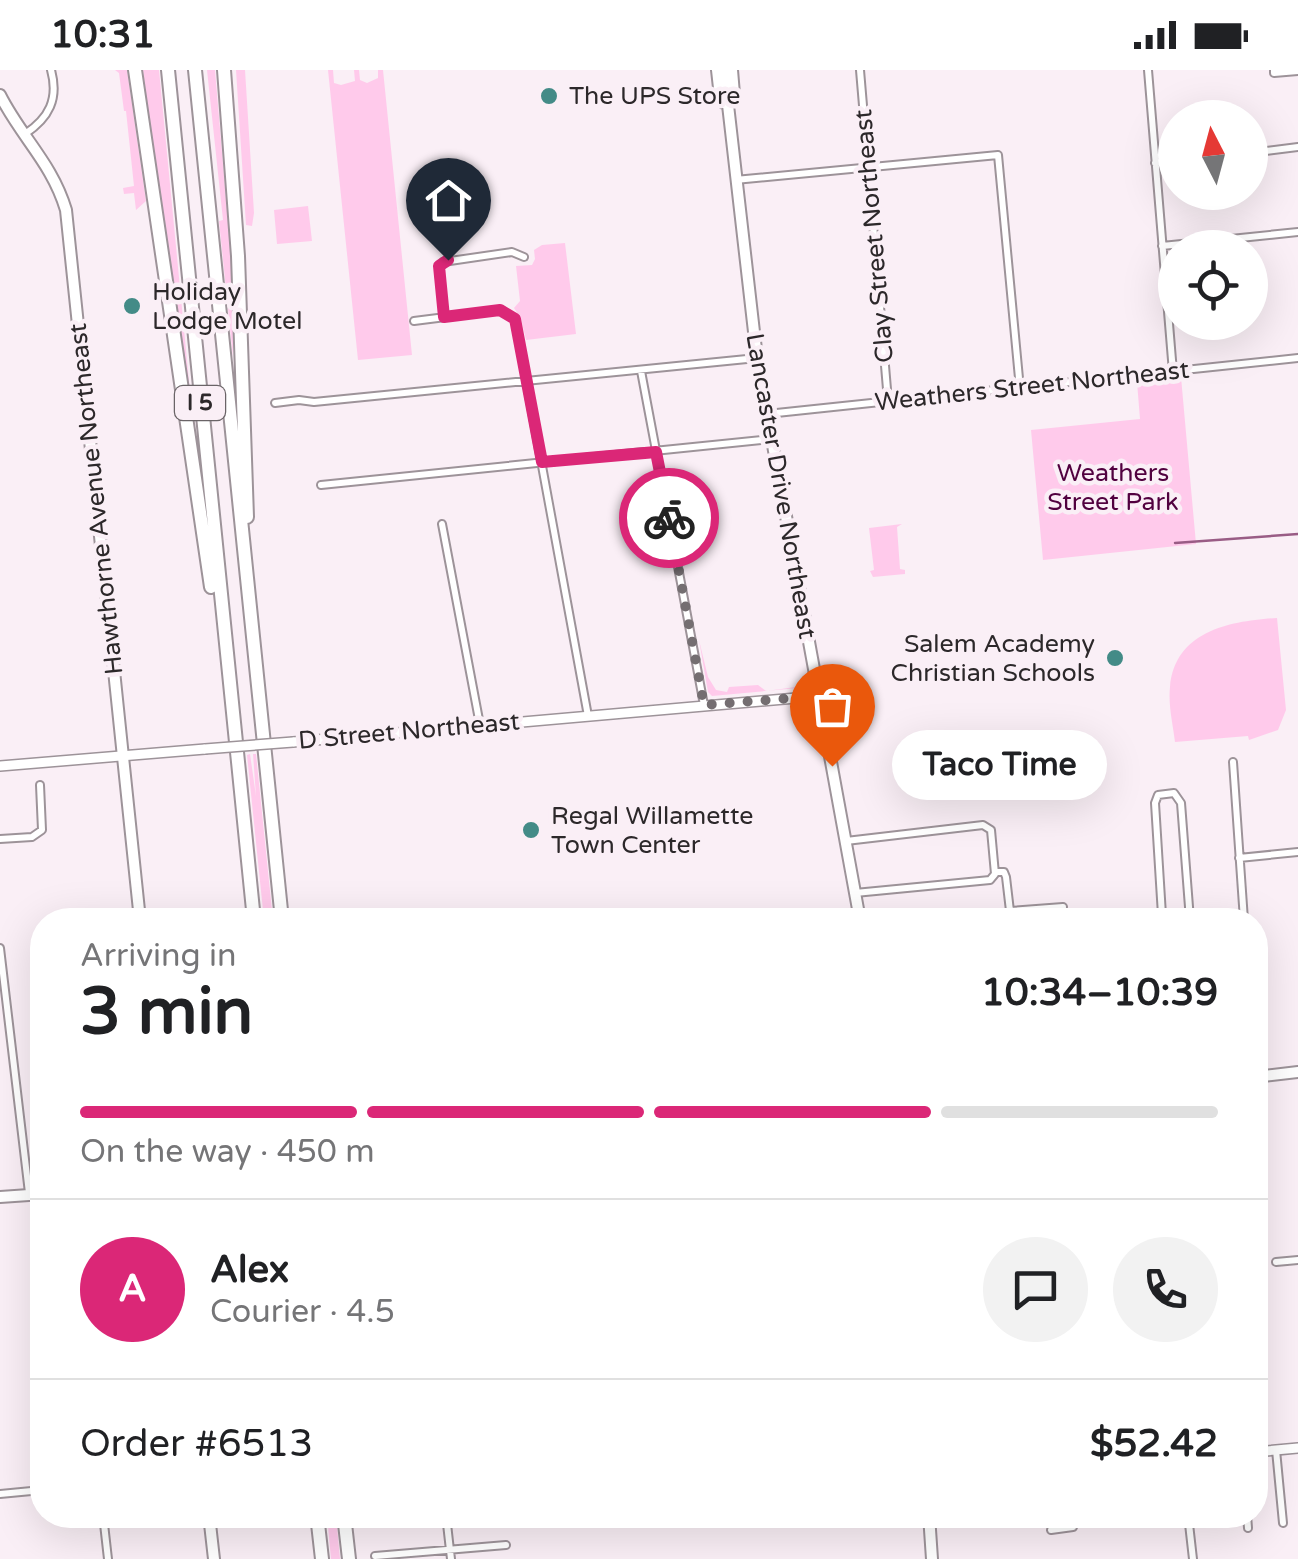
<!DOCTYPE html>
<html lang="en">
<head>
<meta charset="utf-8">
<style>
	body { margin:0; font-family:"Varela Round",sans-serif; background:#f2f2f2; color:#202124; height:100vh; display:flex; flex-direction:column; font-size:38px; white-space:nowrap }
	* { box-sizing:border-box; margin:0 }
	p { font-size:32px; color:#757577 }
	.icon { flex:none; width:55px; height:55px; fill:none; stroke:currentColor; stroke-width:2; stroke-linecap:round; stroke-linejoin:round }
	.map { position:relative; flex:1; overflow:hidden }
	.side { position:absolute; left:30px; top:838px; width:1238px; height:620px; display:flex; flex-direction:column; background:#fff; border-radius:40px; box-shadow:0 10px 40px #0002 }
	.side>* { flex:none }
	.needle { width:65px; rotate:354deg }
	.controls { position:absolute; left:1158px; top:30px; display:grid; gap:20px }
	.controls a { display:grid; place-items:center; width:110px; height:110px; border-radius:50%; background:#fff; box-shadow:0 10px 40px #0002; font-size:50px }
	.pin { position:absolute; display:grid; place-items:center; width:85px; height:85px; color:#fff; margin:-102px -42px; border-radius:50% 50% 50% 0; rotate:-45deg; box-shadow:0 0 10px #0007 }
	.pin .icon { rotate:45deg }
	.courier { position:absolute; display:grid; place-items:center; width:100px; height:100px; margin:-50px; border:8px solid #db2777; border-radius:50%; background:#fff; color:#222; box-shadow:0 2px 12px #0007 }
	.bubble { position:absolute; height:70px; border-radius:35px; background:#fff; box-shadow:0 10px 40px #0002; font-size:32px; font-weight:700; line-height:70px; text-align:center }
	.head em { font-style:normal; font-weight:700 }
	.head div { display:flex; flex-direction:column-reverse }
	.head { display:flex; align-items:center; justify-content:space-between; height:170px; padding:0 50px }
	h1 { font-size:65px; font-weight:700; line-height:75px }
	.bar { display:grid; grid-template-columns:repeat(4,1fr); gap:15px 10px; align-content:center; height:120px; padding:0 50px }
	.bar i { height:12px; border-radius:8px; background:#e0e0e0 }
	.bar .current { background:#db2777 }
	.bar p { grid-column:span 4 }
	.line { display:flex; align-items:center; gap:25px; padding:0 50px; border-top:2px solid #e0e0e0 }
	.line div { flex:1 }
	.round { display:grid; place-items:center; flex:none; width:105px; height:105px; border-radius:52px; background:#f2f2f2 }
	.status { display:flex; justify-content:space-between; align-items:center; height:70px; padding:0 50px; background:#fff; direction:ltr }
	.status svg { height:28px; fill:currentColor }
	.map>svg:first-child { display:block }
	.green { fill:#ffcaeb }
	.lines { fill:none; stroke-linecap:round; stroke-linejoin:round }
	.stream { stroke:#995c85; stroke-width:2.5 }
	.minor-casing { stroke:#9d9399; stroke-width:10 }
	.tertiary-casing { stroke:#9d9399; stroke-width:12 }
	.secondary-casing { stroke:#9d9399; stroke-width:14 }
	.primary-casing { stroke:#9d9399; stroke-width:14 }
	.motorway-casing { stroke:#9d9399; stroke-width:16 }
	.minor { stroke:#fff; stroke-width:6 }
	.tertiary { stroke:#fff; stroke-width:9 }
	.secondary { stroke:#fff; stroke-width:10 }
	.primary { stroke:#fff; stroke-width:10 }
	.motorway { stroke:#fff; stroke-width:12 }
	.tertiary-bridge-casing { stroke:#9d9399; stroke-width:12; stroke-linecap:butt }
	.tertiary-bridge { stroke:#fff; stroke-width:9 }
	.done { stroke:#746e71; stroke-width:10; stroke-dasharray:0 18 }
	.route { stroke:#db2777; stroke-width:12 }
	.poi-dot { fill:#438b87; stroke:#faeff6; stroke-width:4 }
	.labels { text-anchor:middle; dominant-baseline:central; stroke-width:9; stroke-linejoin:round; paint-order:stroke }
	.shield { fill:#faeff6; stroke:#6a6467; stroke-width:2.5 }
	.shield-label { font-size:22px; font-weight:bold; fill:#2c282a }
	.poi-label { font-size:25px; fill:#2c282a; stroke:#faeff6; text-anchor:start }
	.street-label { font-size:25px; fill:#2c282a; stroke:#faeff6 }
	.park-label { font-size:25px; fill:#51013f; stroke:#faeff6 }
</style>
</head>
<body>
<div class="status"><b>10:31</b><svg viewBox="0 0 49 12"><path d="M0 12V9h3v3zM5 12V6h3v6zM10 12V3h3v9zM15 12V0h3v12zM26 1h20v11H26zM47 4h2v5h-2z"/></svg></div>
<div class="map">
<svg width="1298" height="1489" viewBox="0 0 1298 1489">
	<rect width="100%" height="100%" fill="#faeff6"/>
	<path class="green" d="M 115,0 L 127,0 L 146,131 L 136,140 L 134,123 L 124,124 L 123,118 L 134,116 L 126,41 L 124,41 L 119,3 Z
		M 143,0 L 159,0 L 191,332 L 149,54 Z
		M 207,0 L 215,0 L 233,212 L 233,287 L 219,151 L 223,150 Z
		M 236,0 L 245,0 L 254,143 L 252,156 L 246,155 Z
		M 328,0 L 333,0 L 334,13 L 341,15 L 355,11 L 354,0 L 359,0 L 360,10 L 367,13 L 378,8 L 378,0 L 383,0 L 412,285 L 358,290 Z
		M 308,136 L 312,171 L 277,174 L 274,140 Z
		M 565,173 L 576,264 L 526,270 L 521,249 L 514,238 L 520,231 L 516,196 L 532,195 L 535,189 L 534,180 L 542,175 Z
		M 1181,307 L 1196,474 L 1043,490 L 1031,360 L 1140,349 L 1137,312 Z
		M 902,454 L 897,457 L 900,499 L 905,500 L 905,504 L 873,507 L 870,501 L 874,500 L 869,458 Z
		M 1277,548 L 1286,640 L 1278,660 L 1249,670 L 1248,666 L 1175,672 C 1173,655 1168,635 1170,617 C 1175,560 1232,551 1277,548 Z
		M 699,570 L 708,607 L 716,620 L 727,622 L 729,617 L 758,615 L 766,621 L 796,617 L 801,608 L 803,610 L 798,618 L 712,626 L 708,622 Z
		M 250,684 L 256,726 L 253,684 L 256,684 L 273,850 L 264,850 L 247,685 Z
		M 327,1445 L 336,1445 L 340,1489 L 331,1489 Z"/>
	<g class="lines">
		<path class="stream" d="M 1175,473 L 1298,464"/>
		<defs>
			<path id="minor" d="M 860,0 L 888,331
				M 1148,0 L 1173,302
				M 1274,0 L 1274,3 L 1298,1
				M 25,64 C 49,48 59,29 51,0
				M 1250,83 L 1298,77
				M 1155,93 L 1175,91
				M 735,110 L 998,85 L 1020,319
				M 1162,176 L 1298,162
				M 444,247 L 439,200 L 443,192 L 512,182 L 524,187
				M 414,251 L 501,240 L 515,249 L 588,646
				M 641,301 L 704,635
				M 275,333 L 299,330 L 314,332 L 757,288
				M 767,344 L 1298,288
				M 321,415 L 771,369
				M 442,454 L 480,655
				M 1233,692 L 1244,850
				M 0,769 L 32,767 L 42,760 L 40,715
				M 846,771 L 983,755 L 991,760 L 995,804 L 990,810 L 855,823
				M 1239,788 L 1298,782
				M 995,802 L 1004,802 L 1006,807 L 1010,841 L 1063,837
				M 1162,845 L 1189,844
				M 1157,850 L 1162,845 L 1155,733 L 1158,725 L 1174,723 L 1181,733 L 1190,850
				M 0,878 L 29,1123
				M 1255,982 L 1257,1006
				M 1276,1192 L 1298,1190
				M 1276,1380 L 1283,1453
				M 0,1424 L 42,1420
				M 103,1445 L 108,1489
				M 446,1445 L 451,1489
				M 1188,1445 L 1193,1489
				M 1247,1445 L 1248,1458
				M 1051,1460 L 1073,1457 L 1072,1445
				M 375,1486 L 506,1475"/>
			<path id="tertiary" d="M 293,672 L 819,626
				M 0,696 L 205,679
				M 1255,1382 L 1298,1378"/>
			<path id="secondary" d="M 0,25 C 21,67 52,93 66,140 L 140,850
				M 1255,1007 L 1298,1002
				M 0,1127 L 29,1125 L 42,1118
				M 209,1445 L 214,1489"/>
			<path id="primary" d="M 717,0 L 720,27 L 724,33
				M 724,0 L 757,288 L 860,850
				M 732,0 L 734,24
				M 929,1445 L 932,1489"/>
			<path id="motorway" d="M 135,0 L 211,517
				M 168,0 L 254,850
				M 195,0 L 282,850
				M 224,0 L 238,186 L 247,447
				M 317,1445 L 322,1489
				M 344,1445 L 349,1489"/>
		</defs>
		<use href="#minor" class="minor-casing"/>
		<use href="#tertiary" class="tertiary-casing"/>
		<use href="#secondary" class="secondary-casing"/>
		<use href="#primary" class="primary-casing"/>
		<use href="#motorway" class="motorway-casing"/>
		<use href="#minor" class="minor"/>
		<use href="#tertiary" class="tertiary"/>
		<use href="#secondary" class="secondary"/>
		<use href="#primary" class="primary"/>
		<use href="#motorway" class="motorway"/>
		<defs>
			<path id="tertiary-bridge" d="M 205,679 L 293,672"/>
		</defs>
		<use href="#tertiary-bridge" class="tertiary-bridge-casing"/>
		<use href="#tertiary-bridge" class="tertiary-bridge"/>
	</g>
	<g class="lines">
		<path class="done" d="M 669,448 L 704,635 L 819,626 L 832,696"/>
		<path class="route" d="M 448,190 L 439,196 L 444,247 L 500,240 L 515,249 L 542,392 L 656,382 L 669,448"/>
	</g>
	<g class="poi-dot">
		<circle cx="549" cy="26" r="10"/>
		<circle cx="132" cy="236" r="10"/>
		<circle cx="1115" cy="588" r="10"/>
		<circle cx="531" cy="760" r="10"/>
	</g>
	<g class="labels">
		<rect class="shield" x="175" y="316" width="50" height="34" rx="8"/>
		<g class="shield-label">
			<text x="200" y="333">I 5</text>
		</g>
		<g class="poi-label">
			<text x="569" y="26">The UPS Store</text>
			<text x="152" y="222">Holiday<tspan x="152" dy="29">Lodge Motel</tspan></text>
			<text x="1095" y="574" text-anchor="end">Salem Academy<tspan x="1095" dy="29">Christian Schools</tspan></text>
			<text x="551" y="746">Regal Willamette<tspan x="551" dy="29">Town Center</tspan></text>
		</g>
		<g class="street-label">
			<text transform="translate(874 166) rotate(-95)">Clay Street Northeast</text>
			<text transform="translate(1032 316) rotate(-6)">Weathers Street Northeast</text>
			<text transform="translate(781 416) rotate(80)">Lancaster Drive Northeast</text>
			<text transform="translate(96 429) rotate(-96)">Hawthorne Avenue Northeast</text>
			<text transform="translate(409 661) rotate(-5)">D Street Northeast</text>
		</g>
		<g class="park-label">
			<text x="1113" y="403">Weathers<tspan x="1113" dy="29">Street Park</tspan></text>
		</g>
	</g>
</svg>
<div class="controls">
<a><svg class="needle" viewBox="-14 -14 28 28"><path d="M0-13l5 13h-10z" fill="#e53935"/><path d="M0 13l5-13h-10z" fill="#757577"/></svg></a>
<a><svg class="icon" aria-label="locate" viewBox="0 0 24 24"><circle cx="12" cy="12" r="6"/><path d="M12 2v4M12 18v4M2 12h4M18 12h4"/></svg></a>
</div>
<div class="pin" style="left:832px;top:696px;background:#ea580c"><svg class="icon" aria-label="bag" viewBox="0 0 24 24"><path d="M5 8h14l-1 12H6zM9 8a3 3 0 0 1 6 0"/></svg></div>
<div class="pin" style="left:448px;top:190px;background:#1f2937"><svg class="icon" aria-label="home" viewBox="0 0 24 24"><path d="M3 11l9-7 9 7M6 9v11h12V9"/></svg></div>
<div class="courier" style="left:669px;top:448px"><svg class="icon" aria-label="bike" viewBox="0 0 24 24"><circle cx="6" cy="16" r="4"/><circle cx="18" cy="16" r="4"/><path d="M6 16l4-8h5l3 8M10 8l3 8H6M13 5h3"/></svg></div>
<div class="bubble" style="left:892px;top:660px;width:215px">Taco Time</div>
<section class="side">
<div class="head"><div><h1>3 min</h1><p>Arriving in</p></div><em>10:34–10:39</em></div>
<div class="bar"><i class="current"></i><i class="current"></i><i class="current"></i><i></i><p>On the way · 450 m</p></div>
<div class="line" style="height:180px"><b class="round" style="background:#db2777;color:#fff">A</b><div><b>Alex</b><p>Courier · 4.5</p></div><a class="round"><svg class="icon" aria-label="chat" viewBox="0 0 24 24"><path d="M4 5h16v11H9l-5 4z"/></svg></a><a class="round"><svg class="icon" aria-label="phone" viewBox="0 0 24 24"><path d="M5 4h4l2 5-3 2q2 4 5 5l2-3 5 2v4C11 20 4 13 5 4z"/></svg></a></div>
<div class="line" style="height:130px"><div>Order #6513</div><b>$52.42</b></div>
</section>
</div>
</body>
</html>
